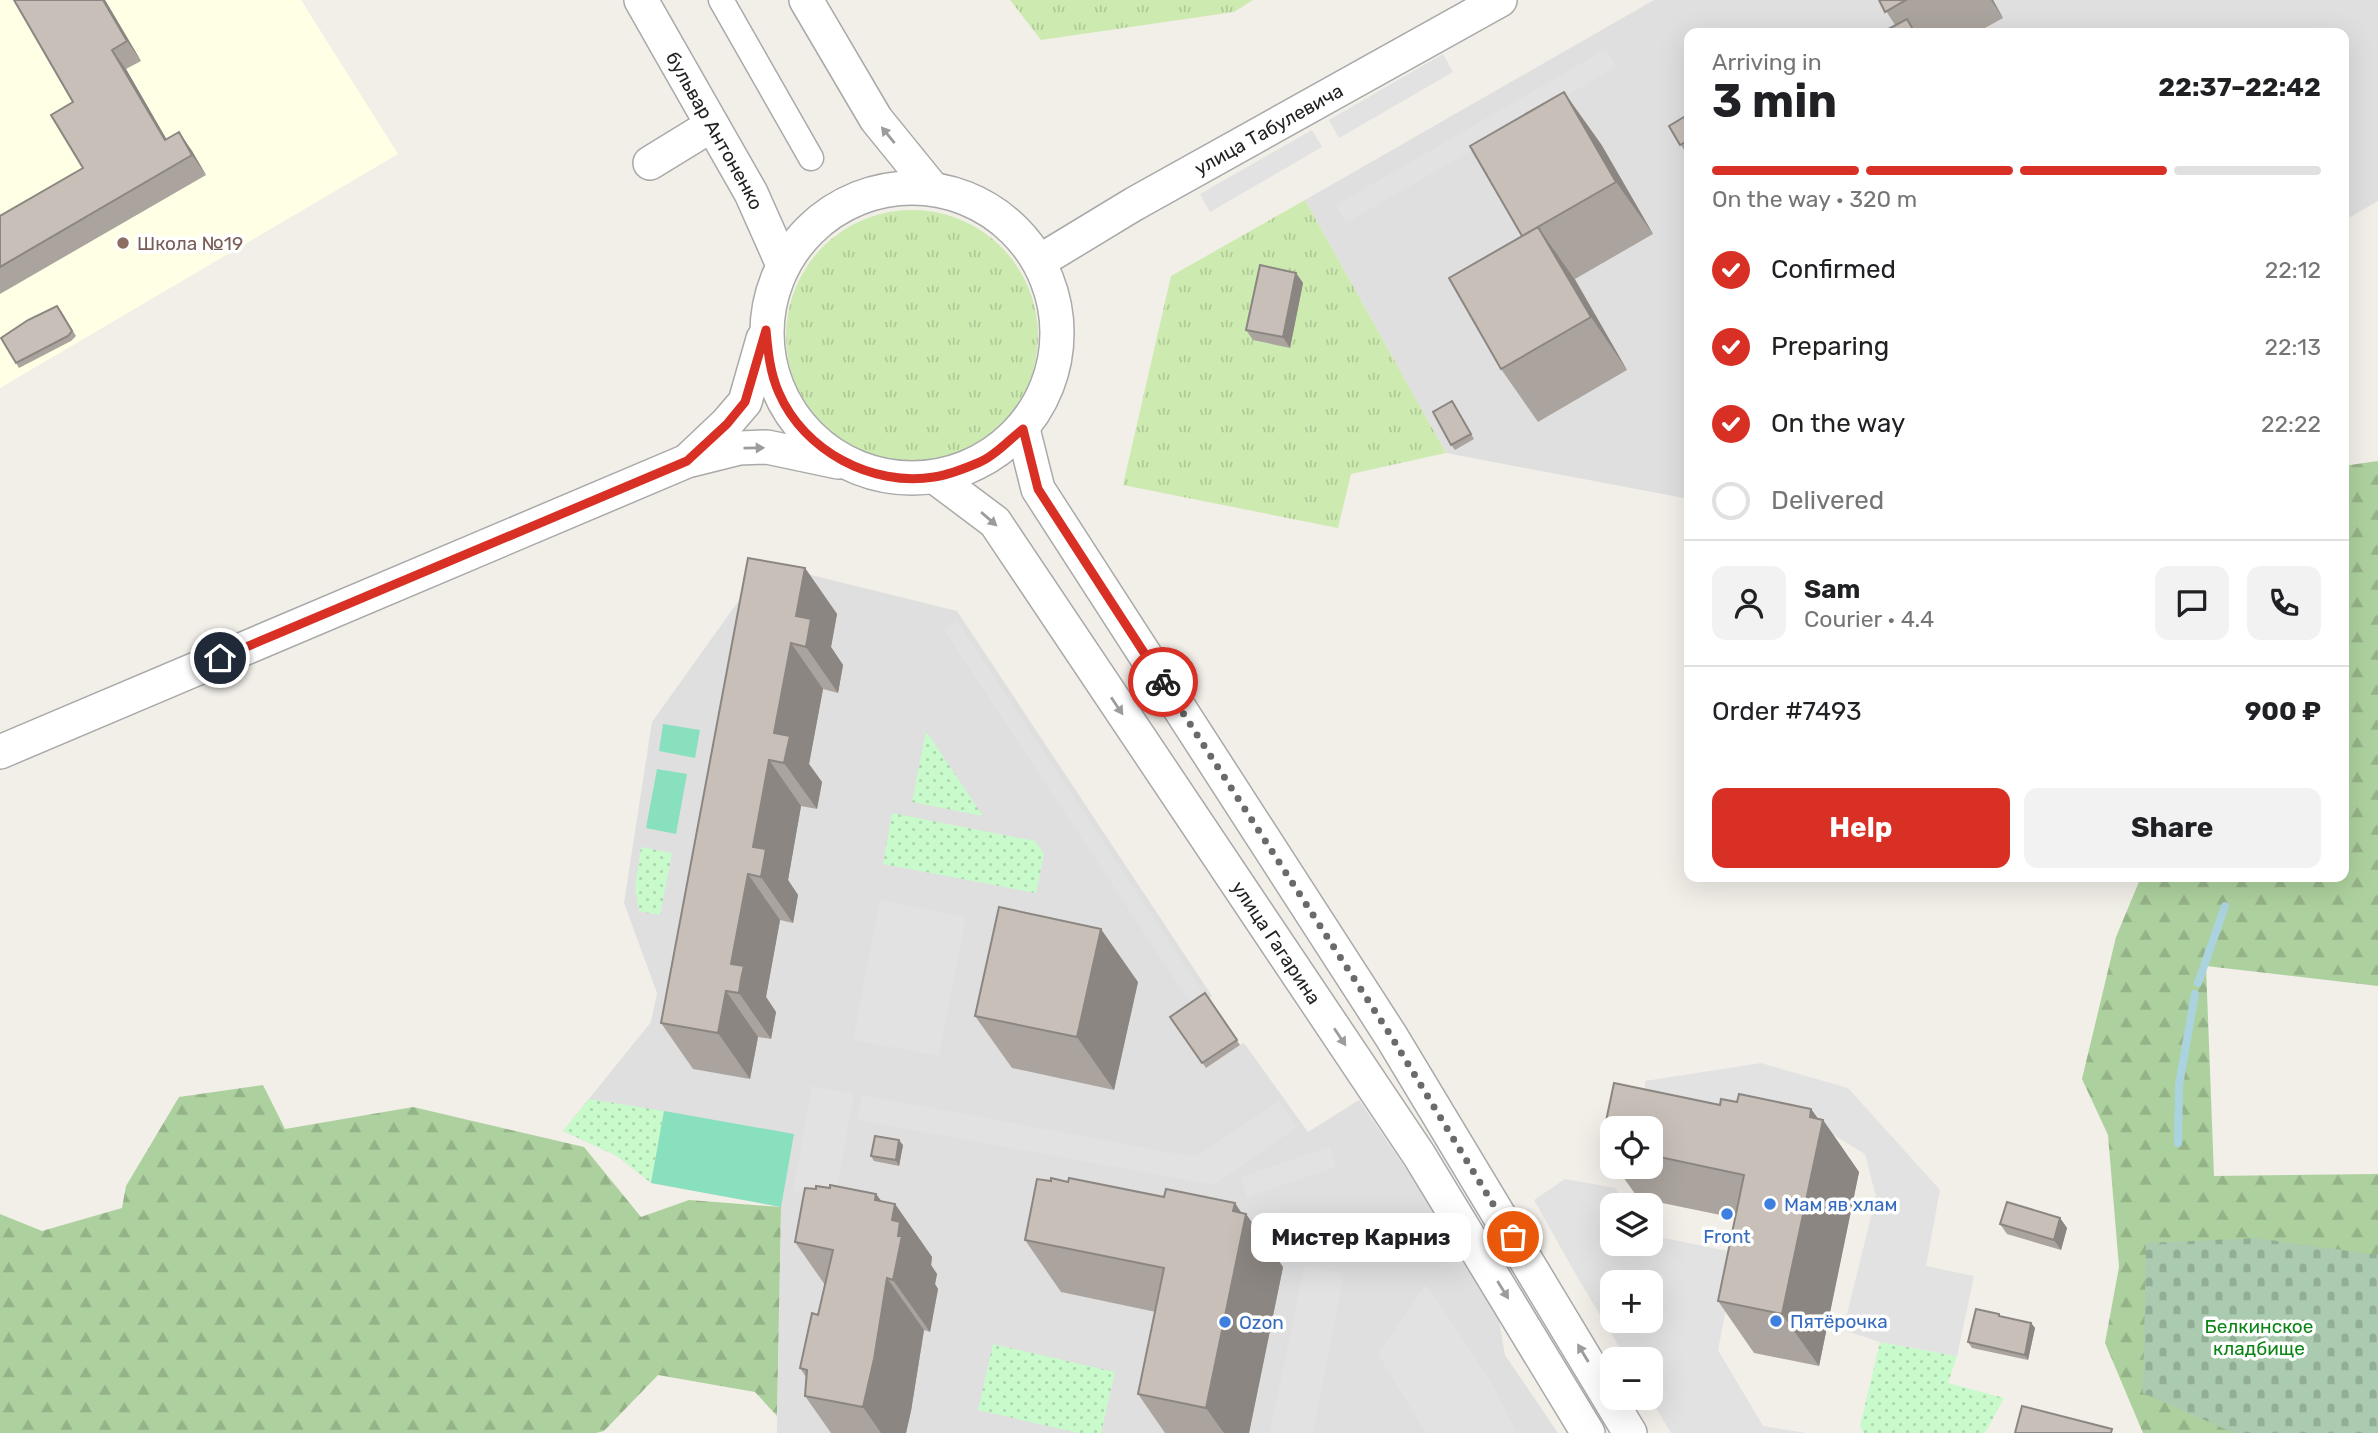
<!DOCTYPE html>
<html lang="en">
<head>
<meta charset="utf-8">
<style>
	body { margin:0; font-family:Rubik,sans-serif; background:#f2f2f2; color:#202124; height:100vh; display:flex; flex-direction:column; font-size:26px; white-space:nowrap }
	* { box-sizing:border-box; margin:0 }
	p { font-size:23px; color:#757577 }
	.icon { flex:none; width:38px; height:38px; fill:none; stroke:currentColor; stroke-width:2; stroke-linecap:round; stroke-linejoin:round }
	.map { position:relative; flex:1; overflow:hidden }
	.details { position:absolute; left:1684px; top:28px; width:665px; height:854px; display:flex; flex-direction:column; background:#fff; border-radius:14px; box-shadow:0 7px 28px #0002 }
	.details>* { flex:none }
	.fabs { position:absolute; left:1600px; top:1116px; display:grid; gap:14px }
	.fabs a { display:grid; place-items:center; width:63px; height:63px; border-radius:14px; background:#fff; box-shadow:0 7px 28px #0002; font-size:35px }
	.pin { position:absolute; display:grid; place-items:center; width:60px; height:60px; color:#fff; margin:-30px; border:4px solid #fff; border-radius:50%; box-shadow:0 2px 7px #0007 }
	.courier { position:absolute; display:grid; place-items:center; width:70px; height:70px; margin:-35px; border:5px solid #d93025; border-radius:50%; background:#fff; color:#222; box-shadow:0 2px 9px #0007 }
	.bubble { position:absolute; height:49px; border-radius:14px; background:#fff; box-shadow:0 7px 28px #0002; font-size:23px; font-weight:700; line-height:49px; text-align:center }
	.head em { font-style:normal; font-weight:700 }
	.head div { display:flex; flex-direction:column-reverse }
	.head { display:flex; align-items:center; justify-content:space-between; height:119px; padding:0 28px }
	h1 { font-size:46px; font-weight:700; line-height:52px }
	.bar { display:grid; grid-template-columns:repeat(4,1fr); gap:10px 7px; align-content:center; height:84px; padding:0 28px }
	.bar i { height:9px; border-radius:5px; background:#e0e0e0 }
	.bar .active { background:#d93025 }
	.bar p { grid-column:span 4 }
	.line { display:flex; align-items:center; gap:18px; padding:0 28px; border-top:2px solid #e0e0e0 }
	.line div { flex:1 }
	.round { display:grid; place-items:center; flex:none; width:74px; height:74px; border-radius:14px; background:#f2f2f2 }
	ol { padding:0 28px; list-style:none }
	li { display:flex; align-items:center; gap:21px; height:77px }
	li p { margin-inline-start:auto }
	li .icon { padding:7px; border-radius:50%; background:#d93025; color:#fff; stroke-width:4 }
	li:last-child { color:#757577 }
	li i { width:38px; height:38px; border:4px solid #e0e0e0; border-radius:50% }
	.action { display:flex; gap:14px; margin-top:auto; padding:14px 28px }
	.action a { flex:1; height:80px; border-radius:14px; background:#d93025; color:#fff; font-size:28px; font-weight:700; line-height:80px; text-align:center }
	.action a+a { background:#f2f2f2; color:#202124 }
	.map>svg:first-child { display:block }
	.residential { fill:#e0dfdf }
	.education { fill:#ffffe5 }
	.grass { fill:url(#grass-tufts) }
	.forest { fill:url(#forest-firs) }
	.cemetery { fill:url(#cemetery-stones) }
	.park { fill:url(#park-dots) }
	.pitch { fill:#88e0be }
	.parking { fill:#e2e2e2; fill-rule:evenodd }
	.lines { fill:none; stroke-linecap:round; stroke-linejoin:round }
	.stream { stroke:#aad3df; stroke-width:8 }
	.pedestrian-casing { stroke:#a9a9a9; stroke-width:27 }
	.minor-casing { stroke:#a9a9a9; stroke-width:36 }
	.pedestrian { stroke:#fff; stroke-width:24 }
	.minor { stroke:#fff; stroke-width:33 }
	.wall { fill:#aba49e }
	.shaded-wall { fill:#8b8681 }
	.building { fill:#c7bfb8; stroke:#8b8681; stroke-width:2 }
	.oneway { fill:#9c9c9c }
	.done { stroke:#6b6a68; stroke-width:7; stroke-dasharray:0 12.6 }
	.route { stroke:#d93025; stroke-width:9 }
	.education-dot { fill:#8d6e63; stroke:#fff; stroke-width:2.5 }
	.shop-dot { fill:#3f7fe0; stroke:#fff; stroke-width:2.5 }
	.labels { text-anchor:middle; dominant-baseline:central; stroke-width:7; stroke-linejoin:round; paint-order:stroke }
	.street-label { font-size:19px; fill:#222; stroke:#fff }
	.education-label { font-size:19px; fill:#785e54; stroke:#fff; text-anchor:start }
	.shop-label { font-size:19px; fill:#366cbe; stroke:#fff; text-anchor:start }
	.park-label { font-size:19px; fill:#0c8416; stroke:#fff }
</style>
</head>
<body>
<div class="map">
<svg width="2378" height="1433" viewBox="0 0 2378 1433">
	<defs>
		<pattern id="grass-tufts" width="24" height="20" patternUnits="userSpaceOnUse" patternTransform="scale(1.75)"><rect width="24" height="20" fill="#cdebb0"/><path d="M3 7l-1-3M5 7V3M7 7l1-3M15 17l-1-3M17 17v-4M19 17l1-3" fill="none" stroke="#b0c997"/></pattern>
		<pattern id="forest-firs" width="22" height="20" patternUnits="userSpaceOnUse" patternTransform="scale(1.75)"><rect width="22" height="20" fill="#add19e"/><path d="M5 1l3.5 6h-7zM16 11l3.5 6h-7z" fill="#95b388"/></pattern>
		<pattern id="cemetery-stones" width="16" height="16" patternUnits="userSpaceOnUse" patternTransform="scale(1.75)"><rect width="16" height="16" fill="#aacbaf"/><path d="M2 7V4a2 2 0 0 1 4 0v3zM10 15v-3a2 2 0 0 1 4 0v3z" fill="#92ae96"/></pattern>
		<pattern id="park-dots" width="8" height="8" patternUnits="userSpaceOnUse" patternTransform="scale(1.75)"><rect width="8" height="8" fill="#c8facc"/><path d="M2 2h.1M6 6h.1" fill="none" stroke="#acd6af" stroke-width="1.8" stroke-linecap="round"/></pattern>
	</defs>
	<rect width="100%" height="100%" fill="#f2efe9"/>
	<path class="residential" d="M 1654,0 L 2378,0 L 2378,201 L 2343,221 L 2343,33 L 1689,33 L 1689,499 L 1446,453 L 1305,200 Z
		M 795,571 L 957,611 L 1212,996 L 1209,999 L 1240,1045 L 1244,1043 L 1308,1132 L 1359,1100 L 1495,1299 L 1505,1355 L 1558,1433 L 777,1433 L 781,1207 L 651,1183 L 617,1156 L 563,1131 L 651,1022 L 657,993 L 624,903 L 652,722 L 742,596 Z"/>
	<path class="education" d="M 0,0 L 301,0 L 398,154 L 0,388 Z"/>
	<path class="grass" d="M 1010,0 L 1253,0 L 1234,12 L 1041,40 Z
		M 1305,200 L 1446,453 L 1351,474 L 1338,528 L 1123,485 L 1171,276 Z
		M786 336a126 126 0 1 1 252 0a126 126 0 1 1-252 0Z"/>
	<path class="forest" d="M 2378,461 L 2378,986 L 2206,966 L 2214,1176 L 2378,1174 L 2378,1433 L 2143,1433 L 2105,1343 L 2119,1267 L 2108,1135 L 2082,1079 L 2116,937 L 2141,877 L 2343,877 L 2343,466 Z
		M 263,1085 L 285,1129 L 413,1107 L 584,1147 L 641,1217 L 689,1200 L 781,1207 L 777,1416 L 755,1392 L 658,1375 L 604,1431 L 596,1433 L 0,1433 L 0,1214 L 42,1231 L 122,1208 L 126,1186 L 179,1097 Z"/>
	<path class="cemetery" d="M 2255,1238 L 2378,1255 L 2378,1433 L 2234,1433 L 2143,1393 L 2146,1243 Z"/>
	<path class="park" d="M 926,731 L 983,816 L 912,802 Z
		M 892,813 L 1035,841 L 1044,854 L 1036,893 L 883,864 Z
		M 641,847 L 672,853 L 660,915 L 639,911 L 635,887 Z
		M 589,1099 L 664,1111 L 651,1183 L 617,1156 L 563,1131 Z
		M 1880,1342 L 1957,1356 L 1948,1383 L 2004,1398 L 1985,1433 L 1863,1433 L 1860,1426 Z
		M 993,1344 L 1115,1372 L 1101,1433 L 1079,1433 L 978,1410 Z"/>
	<path class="pitch" d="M 663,724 L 700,730 L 695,758 L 659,751 Z
		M 657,769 L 687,774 L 676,834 L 646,828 Z
		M 664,1111 L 794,1134 L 781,1207 L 651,1183 Z"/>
	<path class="parking" d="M 1606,49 L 1616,67 L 1346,223 L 1336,205 Z
		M 1443,54 L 1453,72 L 1339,138 L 1329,120 Z
		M 1312,130 L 1322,147 L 1210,212 L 1200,194 Z
		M 957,621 L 1203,993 L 1190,1002 L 944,630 Z
		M 880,900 L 966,917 L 939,1056 L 853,1040 Z
		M 1761,1063 L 1848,1088 L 1940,1190 L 1926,1266 L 1974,1276 L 1957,1356 L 1880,1342 L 1843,1330 L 1876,1197 L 1865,1154 L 1830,1133 L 1648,1126 L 1645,1081 Z
		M 812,1086 L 854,1094 L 835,1199 L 793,1191 Z
		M 862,1095 L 1195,1157 L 1279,1101 L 1297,1127 L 1214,1185 L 857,1120 Z
		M 1330,1147 L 1336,1167 L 1247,1197 L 1241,1177 Z
		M 1565,1179 L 1615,1188 L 1627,1206 L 1612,1206 L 1612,1244 L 1650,1244 L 1650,1235 L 1737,1253 L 1718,1350 L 1763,1426 L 1807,1433 L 1671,1433 L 1650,1398 L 1650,1360 L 1627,1360 L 1579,1280 L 1534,1200 ZM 1612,1283 L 1650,1283 L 1650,1321 L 1612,1321 Z
		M 1304,1266 L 1344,1273 L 1313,1433 L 1270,1433 Z
		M 1426,1284 L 1494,1387 L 1517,1433 L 1426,1433 L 1378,1354 Z"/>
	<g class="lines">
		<path class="stream" d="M 2198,983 L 2225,906
			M 2178,1143 L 2179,1085 L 2195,994"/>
		<defs>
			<path id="pedestrian" d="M 721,0 L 811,158"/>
			<g id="minor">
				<path id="s1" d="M 641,0 L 751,193 L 783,265"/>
				<path d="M 806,0 L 876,119 L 932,188"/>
				<path d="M 650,163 L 712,125"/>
				<circle cx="912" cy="333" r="145"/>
				<path id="s2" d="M 1040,261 L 1134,204 L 1500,0"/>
				<path d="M 1023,429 L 1038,489 L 1391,1036 L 1630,1433"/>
				<path d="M 689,459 L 727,423 L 745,402 L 763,339"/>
				<path id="s3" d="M 935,477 L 995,522 L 1419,1155 L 1588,1433"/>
				<path d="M 0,752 L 687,461 L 739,448 L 767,447 L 838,462"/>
			</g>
		</defs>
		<use href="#pedestrian" class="pedestrian-casing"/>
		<use href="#minor" class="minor-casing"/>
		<use href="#pedestrian" class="pedestrian"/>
		<use href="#minor" class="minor"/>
	</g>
	<path class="wall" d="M 105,0 L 141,61 L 126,69 L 166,139 L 179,132 L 192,151 L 206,175 L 0,294 L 0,216 L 83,168 L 73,102 Z
		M 1879,0 L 1993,0 L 2003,18 L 1976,33 L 1881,33 L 1895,25 Z
		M 1689,114 L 1689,147 L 1684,150 L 1669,126 Z
		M 1601,144 L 1653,234 L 1575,279 L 1627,370 L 1538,422 L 1501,369 L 1522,236 Z
		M 1296,273 L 1303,283 L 1290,348 L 1253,340 L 1246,330 Z
		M 61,311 L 76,336 L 71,341 L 19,368 L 16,363 Z
		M 1455,406 L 1474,439 L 1455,450 L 1451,445 Z
		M 805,568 L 837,614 L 831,647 L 843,665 L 838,693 L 823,689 L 809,764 L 822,782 L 817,809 L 801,806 L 788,880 L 798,895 L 793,923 L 780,920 L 766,997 L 776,1012 L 771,1039 L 758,1037 L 750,1079 L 693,1069 L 661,1023 Z
		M 1138,982 L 1114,1090 L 1012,1068 L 975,1016 Z
		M 1205,993 L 1240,1045 L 1206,1068 L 1170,1017 Z
		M 1614,1083 L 1720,1105 L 1721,1099 L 1737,1102 L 1739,1094 L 1811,1109 L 1818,1119 L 1823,1120 L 1859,1172 L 1819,1366 L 1754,1353 L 1718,1301 L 1735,1218 L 1638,1198 L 1616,1167 L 1650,1167 L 1650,1129 L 1612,1129 L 1612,1161 L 1601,1145 Z
		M 903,1145 L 899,1166 L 874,1161 L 871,1156 Z
		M 1051,1181 L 1068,1182 L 1164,1197 L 1246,1214 L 1283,1267 L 1249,1433 L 1165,1433 L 1138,1394 L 1156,1312 L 1061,1292 L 1025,1240 Z
		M 816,1189 L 876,1194 L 882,1202 L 895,1204 L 932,1257 L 931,1265 L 937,1274 L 935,1284 L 938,1289 L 930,1332 L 924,1330 L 911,1411 L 906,1433 L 831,1433 L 805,1396 L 806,1377 L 800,1368 L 818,1315 L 825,1285 L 795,1242 Z
		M 2060,1218 L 2067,1228 L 2061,1250 L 2007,1234 L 2000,1224 Z
		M 2001,1317 L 2031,1323 L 2035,1328 L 2028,1360 L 1972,1348 L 1968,1342 Z"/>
	<path class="shaded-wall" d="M 103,0 L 105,0 L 141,61 L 127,41 Z
		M 1991,0 L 1993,0 L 2003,18 Z
		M 112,50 L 126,69 L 178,159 L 165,140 Z
		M 1564,92 L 1601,144 L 1653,234 L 1616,182 Z
		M 179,132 L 192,151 L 206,175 L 192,155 Z
		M 1538,227 L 1575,280 L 1627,370 L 1591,317 Z
		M 1296,273 L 1303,283 L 1290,348 L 1283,337 Z
		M 805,568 L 837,614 L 831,647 L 843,665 L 838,693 L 806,647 L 796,616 Z
		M 791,643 L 823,689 L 809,764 L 822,782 L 817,809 L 784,763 L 774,733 Z
		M 769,760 L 801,806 L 788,880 L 798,895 L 793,923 L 761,877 L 753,847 Z
		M 748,874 L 780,920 L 766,997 L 776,1012 L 771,1039 L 739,993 L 731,964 Z
		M 1101,929 L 1138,982 L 1114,1090 L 1077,1037 Z
		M 726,991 L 758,1037 L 750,1079 L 718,1033 Z
		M 1811,1109 L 1822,1124 L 1823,1120 L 1859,1172 L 1819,1366 L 1782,1314 Z
		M 899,1140 L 903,1145 L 899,1166 L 896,1160 Z
		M 876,1194 L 893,1217 L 895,1204 L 932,1257 L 931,1265 L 937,1274 L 935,1284 L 938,1289 L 930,1332 L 893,1280 L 875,1200 Z
		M 1235,1203 L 1245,1218 L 1246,1214 L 1283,1267 L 1249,1433 L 1224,1433 L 1206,1408 Z
		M 2060,1218 L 2067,1228 L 2061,1250 L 2054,1240 Z
		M 887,1278 L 924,1330 L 911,1411 L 906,1433 L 881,1433 L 863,1407 Z
		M 2031,1323 L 2035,1328 L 2028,1360 L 2025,1355 Z"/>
	<path class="building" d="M 14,0 L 103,0 L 127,41 L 112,50 L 165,140 L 179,132 L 192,155 L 0,267 L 0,216 L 83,168 L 51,115 L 73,102 Z
		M 1879,0 L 1906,0 L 1885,12 Z
		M 1907,19 L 1915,33 L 1881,33 Z
		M 1564,92 L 1616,182 L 1522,236 L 1470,146 Z
		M 1689,114 L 1689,140 L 1680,145 L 1669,126 Z
		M 1538,227 L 1591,317 L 1501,369 L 1449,278 Z
		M 1260,265 L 1296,273 L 1283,337 L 1246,330 Z
		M 57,306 L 72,331 L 68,336 L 16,363 L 1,338 L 28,320 Z
		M 1452,401 L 1471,434 L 1451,445 L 1433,412 Z
		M 748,558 L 805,568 L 796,616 L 811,619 L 806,647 L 791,643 L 774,733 L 790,736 L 787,749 L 784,763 L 769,760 L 753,847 L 766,849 L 761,877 L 748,874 L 731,964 L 744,966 L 741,979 L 739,993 L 726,991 L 718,1033 L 661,1023 Z
		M 999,907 L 1101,929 L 1077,1037 L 975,1016 Z
		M 1205,993 L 1237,1040 L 1202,1063 L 1170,1017 Z
		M 1614,1083 L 1720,1105 L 1721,1099 L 1737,1102 L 1739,1094 L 1811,1109 L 1810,1117 L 1823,1120 L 1782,1314 L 1718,1301 L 1744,1175 L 1650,1155 L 1650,1129 L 1612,1129 L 1612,1147 L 1601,1145 Z
		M 875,1136 L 899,1140 L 896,1160 L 871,1156 Z
		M 1051,1178 L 1068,1182 L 1069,1178 L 1164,1197 L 1166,1189 L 1235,1203 L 1233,1211 L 1246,1214 L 1206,1408 L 1138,1394 L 1164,1268 L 1025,1240 L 1037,1179 L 1051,1181 Z
		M 830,1185 L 876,1194 L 875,1200 L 895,1204 L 892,1220 L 900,1222 L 898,1236 L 902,1236 L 893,1280 L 887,1278 L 874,1359 L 863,1407 L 805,1396 L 807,1370 L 800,1368 L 812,1313 L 818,1315 L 833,1250 L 795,1242 L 805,1188 L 816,1189 L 816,1186 L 830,1188 Z
		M 2007,1202 L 2060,1218 L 2054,1240 L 2000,1224 Z
		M 1976,1309 L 1999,1314 L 1999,1316 L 2031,1323 L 2025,1355 L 1968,1342 Z
		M 2022,1406 L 2112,1429 L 2111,1433 L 2015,1433 Z"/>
	<defs><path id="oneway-solid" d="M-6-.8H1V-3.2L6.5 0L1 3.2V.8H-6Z" transform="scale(1.75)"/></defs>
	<g class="oneway">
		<use href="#oneway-solid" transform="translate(888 135) rotate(-129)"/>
		<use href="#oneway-solid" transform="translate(754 448) rotate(-1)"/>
		<use href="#oneway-solid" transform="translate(989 519) rotate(41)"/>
		<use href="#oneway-solid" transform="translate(1117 706) rotate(56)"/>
		<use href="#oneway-solid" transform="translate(1340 1037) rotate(56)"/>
		<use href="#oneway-solid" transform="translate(1503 1290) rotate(58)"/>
		<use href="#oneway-solid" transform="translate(1583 1353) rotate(-121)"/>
	</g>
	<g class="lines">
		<path class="done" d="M 1163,682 L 1391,1036 L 1513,1237"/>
		<path class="route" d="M 220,658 L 687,461 L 727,424 L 745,402 L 766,330 C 768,352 770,373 779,393 C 804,451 872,487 934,477 C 948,475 966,468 980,462 C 995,456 1010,439 1023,429 L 1038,489 L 1163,682"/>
	</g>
	<circle class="education-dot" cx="123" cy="243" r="7"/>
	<g class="shop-dot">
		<circle cx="1770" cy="1204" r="7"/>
		<circle cx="1727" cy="1214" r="7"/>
		<circle cx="1776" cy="1321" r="7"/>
		<circle cx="1225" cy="1322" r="7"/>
	</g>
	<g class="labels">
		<g class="street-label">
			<text stroke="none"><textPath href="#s2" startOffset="264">улица Табулевича</textPath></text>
			<text stroke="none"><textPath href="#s1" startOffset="150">бульвар Антоненко</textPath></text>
			<text stroke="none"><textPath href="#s3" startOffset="581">улица Гагарина</textPath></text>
		</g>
		<g class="education-label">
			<text x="137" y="243">Школа №19</text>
		</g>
		<g class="shop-label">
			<text x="1784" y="1204">Мам яв хлам</text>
			<text x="1727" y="1236" text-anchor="middle">Front</text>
			<text x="1790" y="1321">Пятёрочка</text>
			<text x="1239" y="1322">Ozon</text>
		</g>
		<g class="park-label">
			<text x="2259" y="1326">Белкинское<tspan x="2259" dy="22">кладбище</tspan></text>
		</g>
	</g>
</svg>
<div class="fabs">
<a><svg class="icon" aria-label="locate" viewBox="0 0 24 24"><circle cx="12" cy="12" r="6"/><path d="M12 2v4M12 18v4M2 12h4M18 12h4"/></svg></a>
<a><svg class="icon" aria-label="layers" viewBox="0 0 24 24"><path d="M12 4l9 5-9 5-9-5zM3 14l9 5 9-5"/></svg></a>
<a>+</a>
<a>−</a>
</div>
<div class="pin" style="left:1513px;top:1237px;background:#ea580c"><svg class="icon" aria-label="bag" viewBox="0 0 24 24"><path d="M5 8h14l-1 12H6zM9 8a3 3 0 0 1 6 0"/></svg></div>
<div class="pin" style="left:220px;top:658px;background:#1f2937"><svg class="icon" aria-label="home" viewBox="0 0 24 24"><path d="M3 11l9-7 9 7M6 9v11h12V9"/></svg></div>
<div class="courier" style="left:1163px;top:682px"><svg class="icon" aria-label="bike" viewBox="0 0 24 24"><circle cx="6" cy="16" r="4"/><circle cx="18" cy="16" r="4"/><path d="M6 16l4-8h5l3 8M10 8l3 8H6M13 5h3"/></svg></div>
<div class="bubble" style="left:1251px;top:1213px;width:220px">Мистер Карниз</div>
<section class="details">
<div class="head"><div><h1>3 min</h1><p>Arriving in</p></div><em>22:37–22:42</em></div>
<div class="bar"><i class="active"></i><i class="active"></i><i class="active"></i><i></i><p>On the way · 320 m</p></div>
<ol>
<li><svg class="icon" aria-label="check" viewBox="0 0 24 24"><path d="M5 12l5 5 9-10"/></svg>Confirmed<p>22:12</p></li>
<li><svg class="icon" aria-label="check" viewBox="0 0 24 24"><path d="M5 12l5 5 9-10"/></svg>Preparing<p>22:13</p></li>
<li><svg class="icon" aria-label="check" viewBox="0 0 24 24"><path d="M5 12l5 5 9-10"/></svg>On the way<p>22:22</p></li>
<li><i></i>Delivered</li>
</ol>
<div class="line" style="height:126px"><a class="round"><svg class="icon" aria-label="person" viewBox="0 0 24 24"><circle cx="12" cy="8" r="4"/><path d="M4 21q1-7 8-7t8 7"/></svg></a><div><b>Sam</b><p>Courier · 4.4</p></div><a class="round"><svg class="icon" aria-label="chat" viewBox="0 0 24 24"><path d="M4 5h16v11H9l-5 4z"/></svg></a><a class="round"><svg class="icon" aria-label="phone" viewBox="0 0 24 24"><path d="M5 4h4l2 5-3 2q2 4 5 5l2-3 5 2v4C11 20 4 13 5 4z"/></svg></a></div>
<div class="line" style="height:91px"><div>Order #7493</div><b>900 ₽</b></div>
<div class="action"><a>Help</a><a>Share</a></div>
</section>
</div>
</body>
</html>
